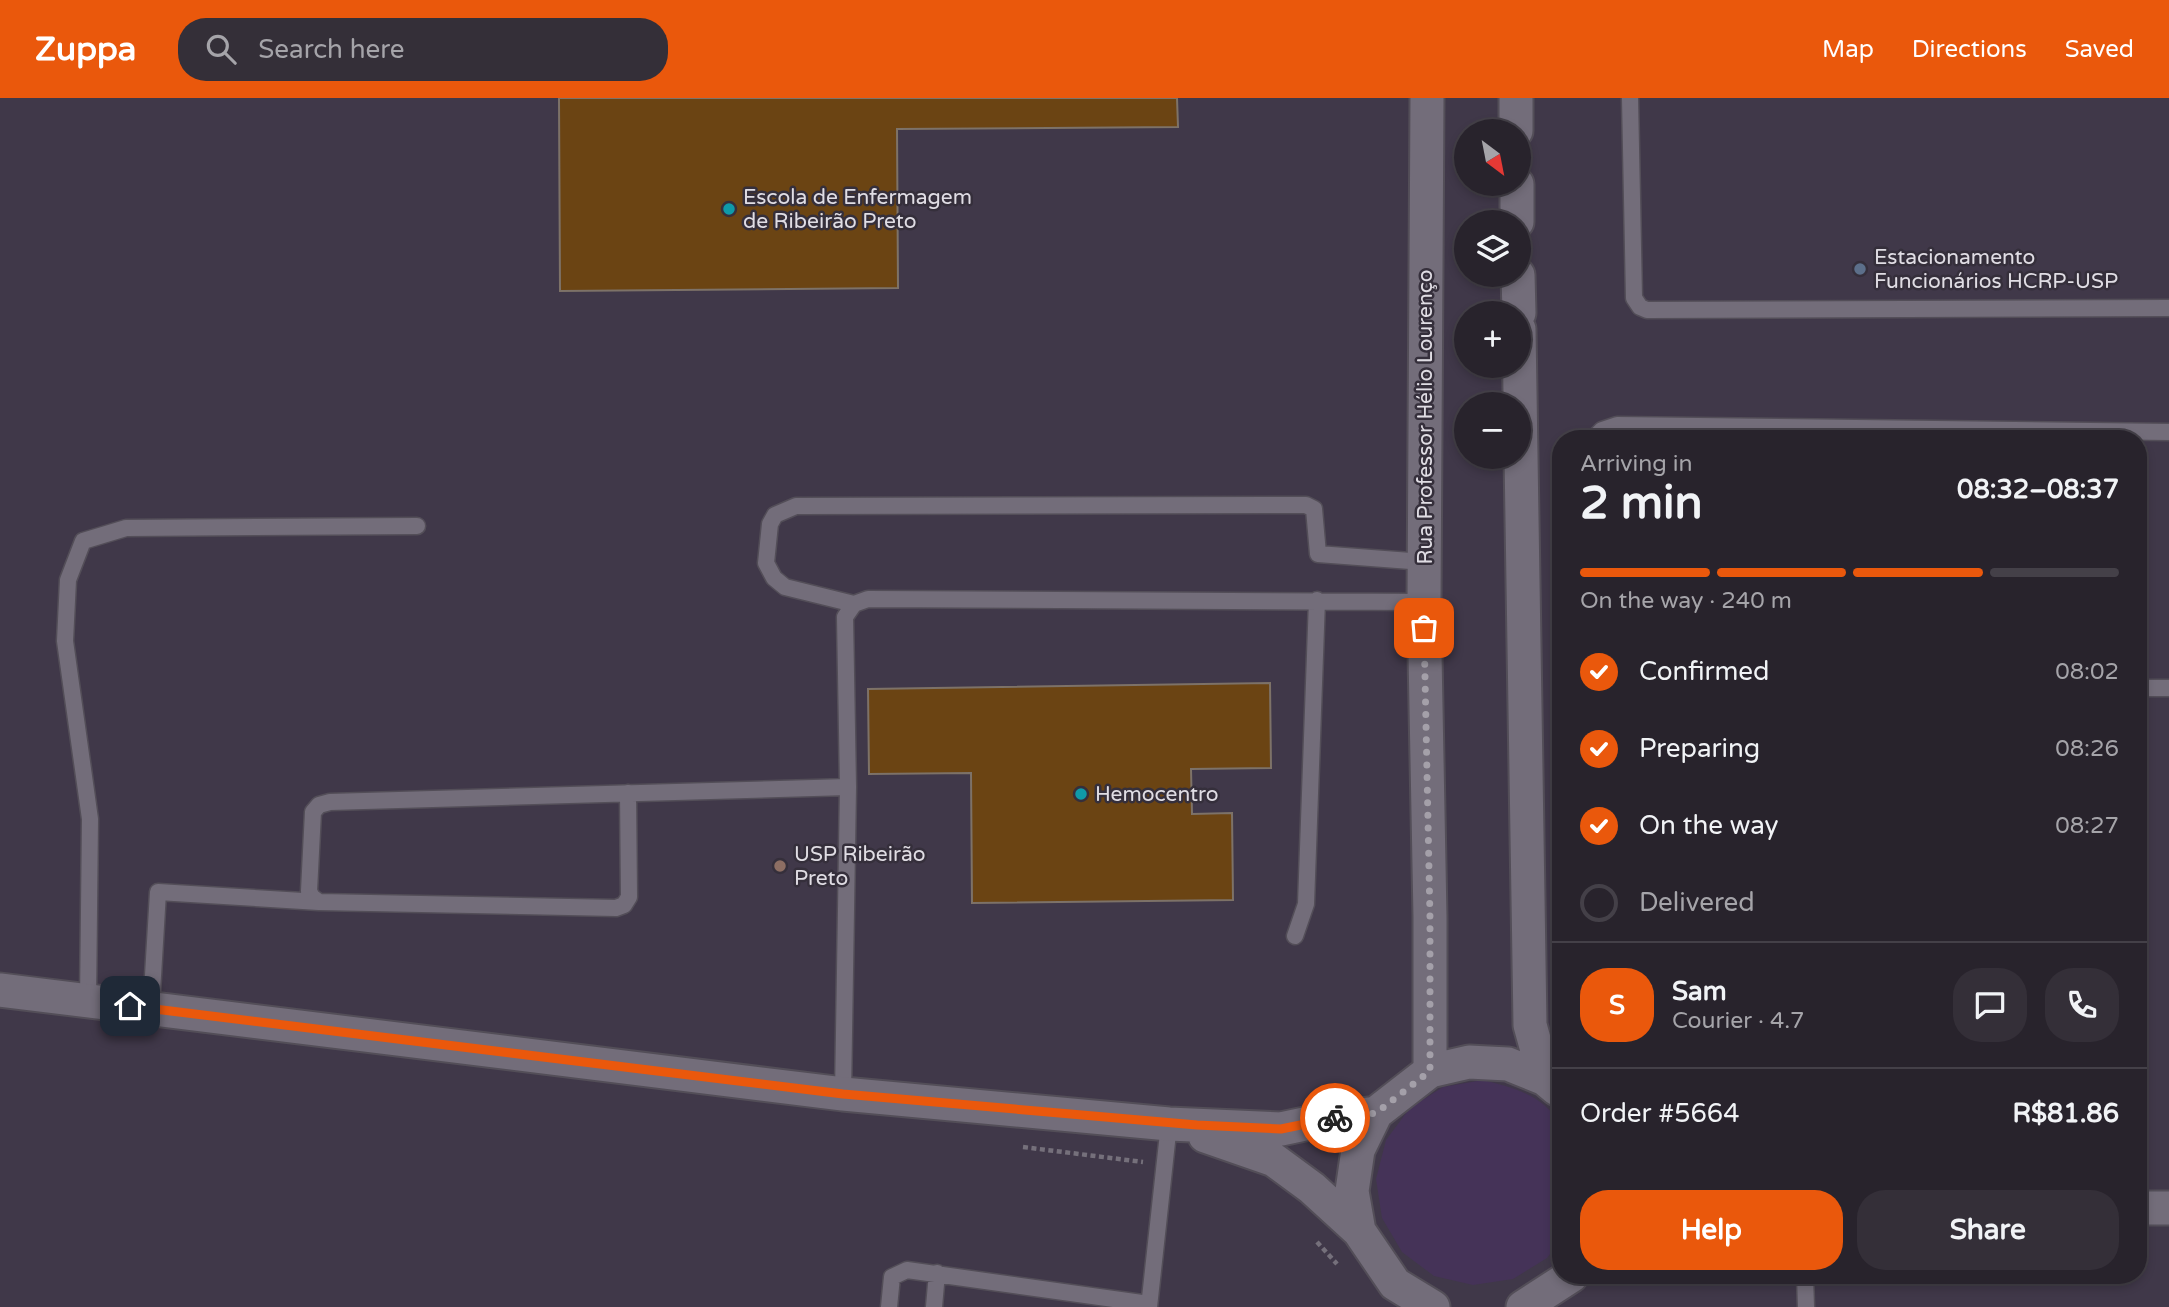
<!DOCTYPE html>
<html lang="en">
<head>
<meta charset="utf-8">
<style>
	body { margin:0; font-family:"Varela Round",sans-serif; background:#342f38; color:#f1f3f6; height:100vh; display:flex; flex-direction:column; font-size:26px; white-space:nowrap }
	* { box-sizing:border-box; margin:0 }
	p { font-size:23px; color:#a5a4a9 }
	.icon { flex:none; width:38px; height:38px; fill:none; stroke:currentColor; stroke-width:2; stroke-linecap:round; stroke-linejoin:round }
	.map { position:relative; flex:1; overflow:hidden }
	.side { position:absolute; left:1552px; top:332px; width:595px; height:854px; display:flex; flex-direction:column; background:#28232c; border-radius:28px; box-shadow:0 4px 10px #0003,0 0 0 2px #444048 }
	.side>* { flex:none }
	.needle { width:46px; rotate:148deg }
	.buttons { position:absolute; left:1454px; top:21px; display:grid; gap:14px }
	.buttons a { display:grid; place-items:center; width:77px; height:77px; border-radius:50%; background:#28232c; box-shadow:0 4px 10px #0003,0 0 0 2px #444048; font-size:35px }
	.pin { position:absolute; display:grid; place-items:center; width:60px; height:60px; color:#fff; margin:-30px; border-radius:14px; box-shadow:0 4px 10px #0006 }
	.courier { position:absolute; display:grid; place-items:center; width:70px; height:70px; margin:-35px; border:5px solid #ea580c; border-radius:50%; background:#fff; color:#222; box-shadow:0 2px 9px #0007 }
	.overview em { font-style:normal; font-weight:700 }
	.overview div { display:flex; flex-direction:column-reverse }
	.overview { display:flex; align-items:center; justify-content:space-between; height:119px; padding:0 28px }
	h1 { font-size:46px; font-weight:700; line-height:52px }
	.bar { display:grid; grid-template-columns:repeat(4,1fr); gap:10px 7px; align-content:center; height:84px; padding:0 28px }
	.bar i { height:9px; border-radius:5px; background:#444048 }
	.bar .selected { background:#ea580c }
	.bar p { grid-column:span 4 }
	.line { display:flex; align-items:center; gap:18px; padding:0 28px; border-top:2px solid #444048 }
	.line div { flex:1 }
	.round { display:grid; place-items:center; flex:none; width:74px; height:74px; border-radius:28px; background:#342f38 }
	ol { padding:0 28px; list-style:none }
	li { display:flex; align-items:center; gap:21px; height:77px }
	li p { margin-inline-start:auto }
	li .icon { padding:7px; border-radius:50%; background:#ea580c; color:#fff; stroke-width:4 }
	li:last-child { color:#a5a4a9 }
	li i { width:38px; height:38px; border:4px solid #444048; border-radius:50% }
	.button { display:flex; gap:14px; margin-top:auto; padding:14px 28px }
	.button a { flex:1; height:80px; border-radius:28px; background:#ea580c; color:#fff; font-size:28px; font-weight:700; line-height:80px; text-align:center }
	.button a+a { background:#342f38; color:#f1f3f6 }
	header { display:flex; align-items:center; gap:42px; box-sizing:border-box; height:98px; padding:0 35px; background:#ea580c; color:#fff }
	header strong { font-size:33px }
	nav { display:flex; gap:38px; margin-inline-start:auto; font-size:24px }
	.search { width:490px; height:63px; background:#342f38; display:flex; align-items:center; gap:18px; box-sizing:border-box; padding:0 24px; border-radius:28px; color:#a5a4a9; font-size:26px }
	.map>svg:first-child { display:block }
	.built { fill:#403849; fill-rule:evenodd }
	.green { fill:#453358 }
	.building { fill:#6b4413; stroke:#7d7268; stroke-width:2 }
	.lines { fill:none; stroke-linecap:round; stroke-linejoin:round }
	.service-casing { stroke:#534e58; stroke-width:19 }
	.minor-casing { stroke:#534e58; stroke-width:37 }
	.path { stroke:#75707b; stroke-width:4.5; stroke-dasharray:5 3.5; stroke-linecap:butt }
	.service { stroke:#736d7a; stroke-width:16 }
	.minor { stroke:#736d7a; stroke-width:33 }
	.done { stroke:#a4a0a9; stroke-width:7; stroke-dasharray:0 12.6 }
	.route { stroke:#ea580c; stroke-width:9 }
	.culture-dot { fill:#0f9aa8; stroke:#352f3b; stroke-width:2.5 }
	.service-dot { fill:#5c6f8a; stroke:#352f3b; stroke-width:2.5 }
	.education-dot { fill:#8d6e63; stroke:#352f3b; stroke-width:2.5 }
	.labels { text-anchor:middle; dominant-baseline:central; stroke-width:5; stroke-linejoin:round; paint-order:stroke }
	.poi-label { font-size:21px; fill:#e0dde4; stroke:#352f3b; text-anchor:start }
	.street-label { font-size:21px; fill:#e0dde4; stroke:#352f3b }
</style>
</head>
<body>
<header>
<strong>Zuppa</strong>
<div class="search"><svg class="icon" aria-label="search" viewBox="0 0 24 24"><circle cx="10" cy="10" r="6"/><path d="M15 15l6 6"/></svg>Search here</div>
<nav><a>Map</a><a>Directions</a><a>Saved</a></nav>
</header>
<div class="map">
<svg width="2169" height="1209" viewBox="0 0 2169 1209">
	<rect width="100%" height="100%" fill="#352f3b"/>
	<path class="built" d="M 0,0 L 2169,0 L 2169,1209 L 0,1209 ZM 1466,33 L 1519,33 L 1519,86 L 1466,86 ZM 1466,124 L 1519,124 L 1519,177 L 1466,177 ZM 1466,215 L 1519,215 L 1519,268 L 1466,268 ZM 1466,306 L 1519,306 L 1519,359 L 1466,359 ZM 1561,341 L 2138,341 L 2138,1178 L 1561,1178 Z"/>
	<path class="green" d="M 1483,982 C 1515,990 1543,997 1561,1027 L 1561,1141 L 1547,1160 L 1513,1181 L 1473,1187 L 1434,1178 L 1402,1154 L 1382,1120 L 1376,1081 L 1386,1042 L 1410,1010 L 1443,989 Z"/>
	<path class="building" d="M 559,0 L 1177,0 L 1178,29 L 897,31 L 898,190 L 560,193 Z
		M 1270,585 L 1271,670 L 1191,671 L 1192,716 L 1232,715 L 1233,802 L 972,805 L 971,675 L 869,676 L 868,591 Z"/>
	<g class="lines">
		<defs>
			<path id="service" d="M 1630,0 L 1634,200 L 1640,209 L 1647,212 L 2169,210
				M 1593,341 L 1602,332 L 1617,327 L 2169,334
				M 854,506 L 785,489 L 774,480 L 766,465 L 770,426 L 775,417 L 796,408 L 1306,407 L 1314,411 L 1318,456 L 1424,464
				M 2138,590 L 2169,590
				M 319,804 L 312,799 L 309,793 L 313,714 L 319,707 L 330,704 L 848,689
				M 1295,838 L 1306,806 L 1317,502
				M 88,903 L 90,721 L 65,543 L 68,482 L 83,443 L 126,430 L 417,428
				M 151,911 L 158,794 L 319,804 L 616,810 L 624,807 L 629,799 L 628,695
				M 843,996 L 848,689 L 845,519 L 854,506 L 868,501 L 1424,504
				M 1805,1178 L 1806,1209
				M 889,1209 L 892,1179 L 907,1172 L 1149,1206
				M 934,1209 L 937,1175
				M 1149,1209 L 1169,1026"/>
			<path id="minor" d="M 1427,0 L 1424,504 L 1430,819 L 1430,973
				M 1516,0 L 1516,33
				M 1517,86 L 1517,124
				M 1518,177 L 1519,215
				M 1519,231 L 1530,927 L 1545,981
				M 0,892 L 843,996 L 1169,1026 L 1281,1031 L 1328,1021 L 1376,1015
				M 1205,1038 L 1274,1062 L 1312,1090 L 1359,1133
				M 2138,1110 L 2169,1110
				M 1433,1209 L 1395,1186 L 1359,1133 L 1352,1093 L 1358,1052 L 1376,1015 L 1430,973 L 1469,964 L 1508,966 L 1545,981 L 1557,991
				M 1523,1209 L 1571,1178"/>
		</defs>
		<use href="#service" class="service-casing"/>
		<use href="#minor" class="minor-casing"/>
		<path class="path" d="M 1023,1049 L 1143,1064
			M 1317,1144 L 1337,1166"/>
		<use href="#service" class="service"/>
		<use href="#minor" class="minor"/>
	</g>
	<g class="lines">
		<path class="done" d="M 1335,1020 L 1376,1015 L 1430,973 L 1430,820 L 1424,530"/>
		<path class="route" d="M 130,908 L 843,996 L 1197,1027 L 1281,1031 L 1335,1020"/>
	</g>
	<g class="culture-dot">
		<circle cx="729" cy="111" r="7"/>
		<circle cx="1081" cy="696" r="7"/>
	</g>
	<circle class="service-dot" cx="1860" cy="171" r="7"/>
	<circle class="education-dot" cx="780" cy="768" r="7"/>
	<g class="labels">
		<g class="poi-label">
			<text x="743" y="99">Escola de Enfermagem<tspan x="743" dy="24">de Ribeirão Preto</tspan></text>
			<text x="1874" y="159">Estacionamento<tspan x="1874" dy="24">Funcionários HCRP-USP</tspan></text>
			<text x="1095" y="696">Hemocentro</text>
			<text x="794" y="756">USP Ribeirão<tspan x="794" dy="24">Preto</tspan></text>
		</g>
		<g class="street-label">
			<text transform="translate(1425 319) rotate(-90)">Rua Professor Hélio Lourenço</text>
		</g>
	</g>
</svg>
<div class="buttons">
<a><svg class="needle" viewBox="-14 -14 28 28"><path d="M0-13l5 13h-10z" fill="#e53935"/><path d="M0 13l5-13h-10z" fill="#a5a4a9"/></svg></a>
<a><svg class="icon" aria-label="layers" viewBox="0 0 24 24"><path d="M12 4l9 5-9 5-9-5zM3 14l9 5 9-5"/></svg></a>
<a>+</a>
<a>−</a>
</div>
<div class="pin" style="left:1424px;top:530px;background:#ea580c"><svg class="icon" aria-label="bag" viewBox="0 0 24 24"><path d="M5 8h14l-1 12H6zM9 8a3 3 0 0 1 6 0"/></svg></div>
<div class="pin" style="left:130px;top:908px;background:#1f2937"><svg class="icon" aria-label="home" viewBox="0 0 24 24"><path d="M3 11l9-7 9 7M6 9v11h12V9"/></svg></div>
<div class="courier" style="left:1335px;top:1020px"><svg class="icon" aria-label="bike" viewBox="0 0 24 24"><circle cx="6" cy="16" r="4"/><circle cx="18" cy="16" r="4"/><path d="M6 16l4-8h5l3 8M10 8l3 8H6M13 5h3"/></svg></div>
<section class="side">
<div class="overview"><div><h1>2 min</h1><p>Arriving in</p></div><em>08:32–08:37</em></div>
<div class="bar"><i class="selected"></i><i class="selected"></i><i class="selected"></i><i></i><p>On the way · 240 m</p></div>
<ol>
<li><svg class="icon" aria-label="check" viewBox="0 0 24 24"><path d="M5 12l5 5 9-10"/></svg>Confirmed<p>08:02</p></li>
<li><svg class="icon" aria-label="check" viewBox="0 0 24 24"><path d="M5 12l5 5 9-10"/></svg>Preparing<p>08:26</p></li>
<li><svg class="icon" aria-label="check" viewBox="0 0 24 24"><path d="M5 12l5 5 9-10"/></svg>On the way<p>08:27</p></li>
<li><i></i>Delivered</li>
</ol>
<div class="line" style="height:126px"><b class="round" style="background:#ea580c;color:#fff">S</b><div><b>Sam</b><p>Courier · 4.7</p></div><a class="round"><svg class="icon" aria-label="chat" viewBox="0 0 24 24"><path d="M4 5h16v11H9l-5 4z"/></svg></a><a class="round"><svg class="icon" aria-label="phone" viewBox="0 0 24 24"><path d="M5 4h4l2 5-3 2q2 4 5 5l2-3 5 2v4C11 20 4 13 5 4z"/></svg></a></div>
<div class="line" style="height:91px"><div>Order #5664</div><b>R$81.86</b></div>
<div class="button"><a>Help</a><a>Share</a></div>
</section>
</div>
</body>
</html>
